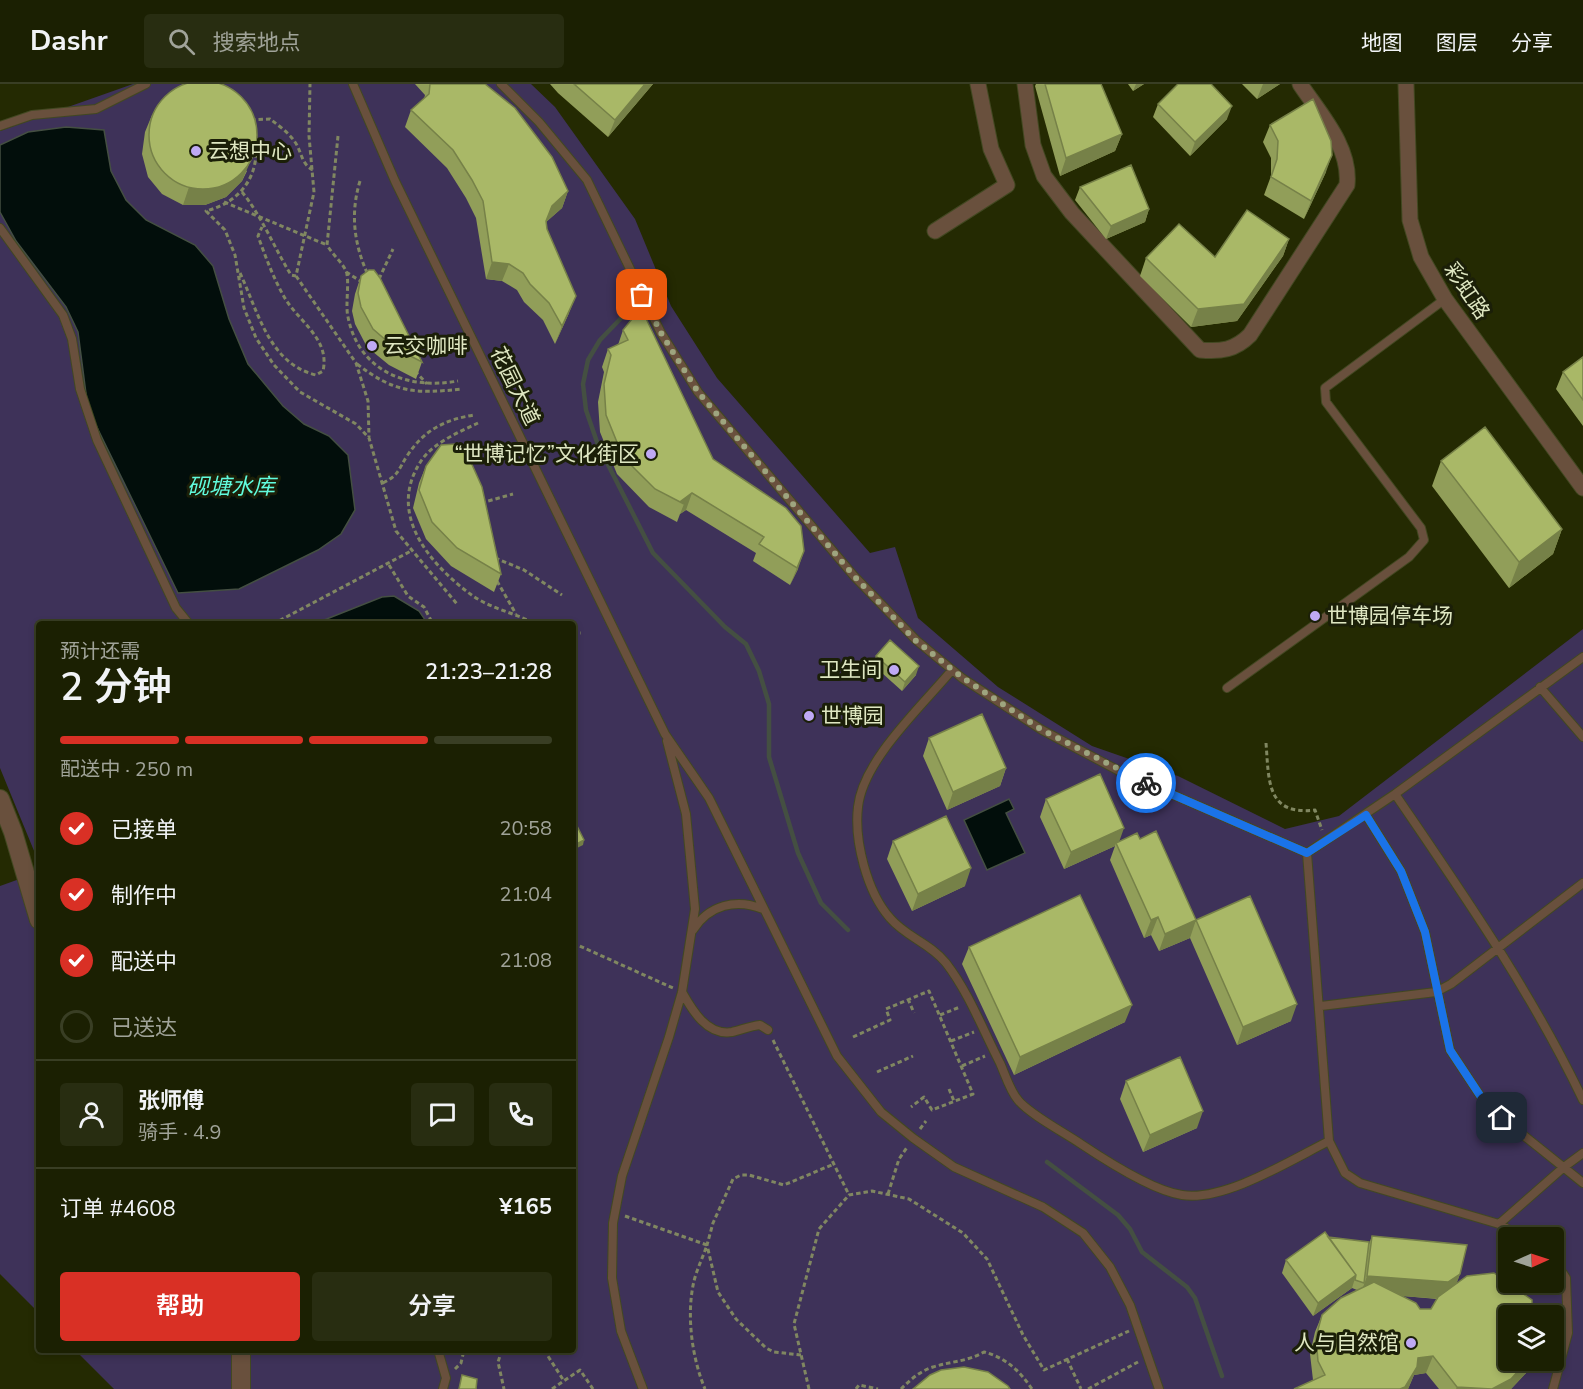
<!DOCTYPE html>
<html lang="zh">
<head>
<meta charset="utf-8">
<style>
	body { margin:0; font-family:"Nunito Sans","Noto Sans SC",sans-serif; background:#282d11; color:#f1f3f6; height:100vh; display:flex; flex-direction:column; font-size:22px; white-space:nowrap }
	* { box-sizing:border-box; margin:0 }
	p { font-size:20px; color:#a0a399 }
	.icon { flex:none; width:33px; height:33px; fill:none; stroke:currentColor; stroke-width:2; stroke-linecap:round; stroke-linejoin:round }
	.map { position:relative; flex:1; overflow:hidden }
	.panel { position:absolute; left:36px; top:537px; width:540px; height:732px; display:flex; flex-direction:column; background:#1b2002; border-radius:6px; box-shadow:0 3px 9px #0003,0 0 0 2px #393e24 }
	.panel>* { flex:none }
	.needle { width:39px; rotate:87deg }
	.fabs { position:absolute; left:1498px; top:1143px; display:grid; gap:12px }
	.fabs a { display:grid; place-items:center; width:66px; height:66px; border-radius:6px; background:#1b2002; box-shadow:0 3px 9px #0003,0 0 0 2px #393e24; font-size:30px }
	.pin { position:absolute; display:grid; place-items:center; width:51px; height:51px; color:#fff; margin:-26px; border-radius:12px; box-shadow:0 3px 9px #0006 }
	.courier { position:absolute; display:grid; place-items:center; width:60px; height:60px; margin:-30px; border:4px solid #1a73e8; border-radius:50%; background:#fff; color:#222; box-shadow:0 2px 8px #0007 }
	.summary em { font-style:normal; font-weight:600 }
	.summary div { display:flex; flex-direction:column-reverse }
	.summary { display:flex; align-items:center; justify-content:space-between; height:102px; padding:0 24px }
	h1 { font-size:39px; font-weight:600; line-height:45px }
	.bar { display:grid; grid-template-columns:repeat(4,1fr); gap:9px 6px; align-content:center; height:72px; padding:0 24px }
	.bar i { height:8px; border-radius:4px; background:#393e24 }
	.bar .current { background:#d93025 }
	.bar p { grid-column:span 4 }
	.line { display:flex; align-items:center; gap:15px; padding:0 24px; border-top:2px solid #393e24 }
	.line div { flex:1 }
	.round { display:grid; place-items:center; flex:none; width:63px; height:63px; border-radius:6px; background:#282d11 }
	ol { padding:0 24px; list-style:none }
	li { display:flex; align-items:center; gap:18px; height:66px }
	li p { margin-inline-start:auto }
	li .icon { padding:6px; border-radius:50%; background:#d93025; color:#fff; stroke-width:4 }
	li:last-child { color:#a0a399 }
	li i { width:33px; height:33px; border:3px solid #393e24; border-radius:50% }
	.cta { display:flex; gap:12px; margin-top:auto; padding:12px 24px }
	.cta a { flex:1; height:69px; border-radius:6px; background:#d93025; color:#fff; font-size:24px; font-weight:600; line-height:69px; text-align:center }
	.cta a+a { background:#282d11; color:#f1f3f6 }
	header { display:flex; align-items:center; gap:36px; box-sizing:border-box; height:84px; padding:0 30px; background:#1b2002; border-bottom:2px solid #393e24 }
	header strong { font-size:28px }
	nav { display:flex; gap:33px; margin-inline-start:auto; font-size:21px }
	.search { width:420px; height:54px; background:#282d11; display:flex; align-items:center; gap:15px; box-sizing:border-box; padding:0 21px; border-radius:6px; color:#a0a399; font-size:22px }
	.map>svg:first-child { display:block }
	.green { fill:#3e3259; fill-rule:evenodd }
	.water { fill:#020e0b; stroke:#444f42; stroke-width:1.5 }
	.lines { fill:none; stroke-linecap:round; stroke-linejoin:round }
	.stream { stroke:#444f42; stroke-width:4.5 }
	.service-casing { stroke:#424821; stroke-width:10 }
	.minor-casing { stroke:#424821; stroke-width:17 }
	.tertiary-casing { stroke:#424821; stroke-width:20 }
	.path { stroke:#808761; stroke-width:3; stroke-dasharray:4.5 3; stroke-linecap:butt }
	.service { stroke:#69503d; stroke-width:8 }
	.minor { stroke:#69503d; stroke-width:15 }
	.tertiary { stroke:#69503d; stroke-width:18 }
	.path-bridge { stroke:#808761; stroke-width:3; stroke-dasharray:4.5 3; stroke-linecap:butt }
	.wall { fill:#919e59; fill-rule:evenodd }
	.shaded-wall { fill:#768148 }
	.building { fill:#a9b867; stroke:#768148; stroke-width:1.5 }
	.done { stroke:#9ea57f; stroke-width:6; stroke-dasharray:0 10.8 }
	.route { stroke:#1a73e8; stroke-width:8 }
	.poi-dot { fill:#bfa9f4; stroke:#1b1f08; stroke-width:2 }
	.labels { text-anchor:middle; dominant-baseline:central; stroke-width:6; stroke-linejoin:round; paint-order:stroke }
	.poi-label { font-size:21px; fill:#dfe7c2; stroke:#1b1f08; text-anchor:start }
	.street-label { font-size:21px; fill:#dfe7c2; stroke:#1b1f08 }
	.water-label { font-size:22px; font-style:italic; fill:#61fcde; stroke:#1b1f08 }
</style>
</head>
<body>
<header>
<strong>Dashr</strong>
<div class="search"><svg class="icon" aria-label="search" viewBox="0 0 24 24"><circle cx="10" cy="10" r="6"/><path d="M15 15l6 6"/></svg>搜索地点</div>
<nav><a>地图</a><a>图层</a><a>分享</a></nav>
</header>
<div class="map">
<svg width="1583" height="1305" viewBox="0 0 1583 1305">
	<rect width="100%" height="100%" fill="#242a02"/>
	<path class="green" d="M 133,0 L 531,0 L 555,23 L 635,135 L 671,222 L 717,294 L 870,469 L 895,463 L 918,534 L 998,603 L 1092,662 L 1178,692 L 1285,745 L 1339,732 L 1583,545 L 1583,1305 L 114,1305 L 75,1266 L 573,1266 L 573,540 L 39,540 L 39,779 L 0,684 L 0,47 ZM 1509,1154 L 1554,1154 L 1554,1198 L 1509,1198 ZM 1509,1232 L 1554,1232 L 1554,1276 L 1509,1276 Z
		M 39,788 L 39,1229 L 0,1190 L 0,802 Z"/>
	<path class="water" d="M 66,43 L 104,46 L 111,87 L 126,116 L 146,136 L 195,161 L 213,182 L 229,235 L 248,280 L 283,322 L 304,340 L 329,352 L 348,371 L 355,426 L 341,450 L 318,466 L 239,505 L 178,509 L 88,325 L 78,248 L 66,223 L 16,157 L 0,128 L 0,61 L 28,48 Z
		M 394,512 L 419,527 L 428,540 L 314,540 L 382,513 Z
		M 1009,715 L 1014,725 L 1006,729 L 1025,769 L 987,786 L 964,736 Z"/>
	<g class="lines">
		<path class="stream" d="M 627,228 L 600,256 L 588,276 L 583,300 L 586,326 L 598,361 L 653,469 L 725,543 L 746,560 L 759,587 L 769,620 L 769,673 L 798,769 L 821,819 L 848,846
			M 1047,1078 L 1118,1131 L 1130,1145 L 1142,1168 L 1187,1203 L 1195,1214 L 1222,1292"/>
		<defs>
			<path id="service" d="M 353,0 L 395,97 L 665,650 L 709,714 L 837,972 L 881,1028 L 913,1054 L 954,1083 L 1043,1123 L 1083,1149 L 1110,1183 L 1130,1221 L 1159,1305
				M 501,0 L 539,38 L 587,96 L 661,249 L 698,308 L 854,492 L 916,556 L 962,594 L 1042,646 L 1123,689 L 1307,769
				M 0,42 L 32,31 L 96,25 L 146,0
				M 0,144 L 63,231 L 72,255 L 80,305 L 97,356 L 176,524 L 189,540
				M 952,586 C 922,622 863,676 858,723 C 854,757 867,808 890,834 C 906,853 930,859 946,879 C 969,909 983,946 1000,979 C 1005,990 1010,1007 1018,1016 C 1029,1030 1065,1049 1081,1060 C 1105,1076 1154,1107 1182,1111 C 1224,1118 1291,1076 1329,1057 L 1345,1089 L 1360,1099 L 1499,1140 L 1524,1154
				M 1540,603 L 1583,653
				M 1227,604 L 1409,473 L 1424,456 L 1421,444 L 1326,318 L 1325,304 L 1445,215
				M 1395,710 C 1463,810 1531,907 1583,1016
				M 1366,731 L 1401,787 L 1425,848 L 1450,966 L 1487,1022 L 1583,1099
				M 1307,769 L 1395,710 L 1583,573
				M 1307,769 L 1329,1057
				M 693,846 C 709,821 736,814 763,825
				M 682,908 C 692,926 707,952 732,948 C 741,946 750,942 760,941 L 768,946
				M 1321,922 L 1436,908 L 1451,900 L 1583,799
				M 1499,1140 L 1564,1083 L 1583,1069
				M 438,1266 L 446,1294 L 443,1305
				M 643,1305 L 621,1247 L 612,1194 L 613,1139 L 622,1092 L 669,953 L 682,908 L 695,825 L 686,730 L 667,657
				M 1553,1305 L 1568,1249 L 1566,1194 L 1554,1176"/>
			<path id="minor" d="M 1025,0 L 1033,61 L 1044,92 L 1072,129 L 1200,266 C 1221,268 1235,266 1250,251 L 1347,101 C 1351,63 1320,30 1300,0
				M 1406,0 L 1410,136 L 1421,173 L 1445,215 L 1583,404
				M 935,147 L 1007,101 L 991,65 L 978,0"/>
			<path id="tertiary" d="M 0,715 L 13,748 L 39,836
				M 241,1266 L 241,1305"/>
		</defs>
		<use href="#service" class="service-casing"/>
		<use href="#minor" class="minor-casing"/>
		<use href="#tertiary" class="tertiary-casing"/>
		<path class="path" d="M 251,36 L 270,35 C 278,41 289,49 295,58 C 302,68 301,80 313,86
			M 338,52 L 327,161 C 332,170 342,178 346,187 C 350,196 345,221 348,233 C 359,288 408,306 458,297
			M 255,54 C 261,91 241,118 206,127 L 225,146 L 235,171 L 244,224 L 256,254 L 274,281 L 300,308 L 356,340 L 369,354 L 396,447 L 457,520
			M 360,97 C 350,130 354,160 368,191
			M 242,108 C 261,131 275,165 291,191 L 296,192 L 314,108 L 309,52 L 310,0
			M 346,188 L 362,198
			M 240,189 C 258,227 269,280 316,291 L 323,287 C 330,256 301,239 286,216 C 274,196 266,174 258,152 L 262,143
			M 296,192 L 356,279 L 368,317 L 369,353
			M 379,195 L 393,165
			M 357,280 C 395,309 415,310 462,305
			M 415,287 L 427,300
			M 478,339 C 459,348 433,359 421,377 C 386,430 430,481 473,512 C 492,525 515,529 536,540
			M 383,399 C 399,391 398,386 407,372 C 424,346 444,336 474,331
			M 481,419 L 513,410
			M 495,474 L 524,486 L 562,511
			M 389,481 L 408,512 L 424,523 L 433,540
			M 497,497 L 516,530
			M 273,540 L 411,467
			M 573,549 L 581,549
			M 1266,659 C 1269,696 1266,732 1315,726 L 1322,746
			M 573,859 L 673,904
			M 908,915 L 914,929
			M 940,931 L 960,923
			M 853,953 L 890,936 L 886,925 L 929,907 L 973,1010 L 932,1026 L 924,1013 L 911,1023
			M 773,956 L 849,1111
			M 951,957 L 974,948
			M 962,982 L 985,972
			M 877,988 L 913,972
			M 949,1005 L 954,1017
			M 920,1045 L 926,1037
			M 888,1110 L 899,1075 L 908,1062
			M 625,1132 L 707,1161 C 703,1173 697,1185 694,1197 C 686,1231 692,1274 705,1305
			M 502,1266 L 498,1278 L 504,1305
			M 544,1266 L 564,1297
			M 801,1271 L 774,1268 L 766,1264 L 736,1235 L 718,1208 L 707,1161 L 713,1139 L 733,1095 L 741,1091 L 749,1091 L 784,1101 L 834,1080
			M 1067,1275 L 1081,1305
			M 455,1285 L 461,1279 L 464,1266
			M 552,1305 L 580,1286 L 593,1305
			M 809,1305 L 794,1240 L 819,1145 L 849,1111 L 872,1107 L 909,1115 L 963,1149 L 987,1175 L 1023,1251 L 1044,1286 L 1129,1247
			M 856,1305 L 859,1301 L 878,1305
			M 901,1305 C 910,1296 920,1287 933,1283 C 952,1277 966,1278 984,1268 C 1006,1274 1019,1286 1032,1305
			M 1088,1305 L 1138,1278"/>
		<use href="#service" class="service"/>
		<use href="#minor" class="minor"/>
		<use href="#tertiary" class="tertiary"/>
		<path class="path-bridge" d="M 224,118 L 327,161"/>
	</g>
	<path class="wall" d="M 415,0 L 485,0 L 568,107 L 562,124 L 546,138 L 547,145 L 569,229 L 555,260 L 543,236 L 524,218 L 517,206 L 502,197 L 486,195 L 476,134 L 466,114 L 447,84 L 405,43 L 411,26 L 424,15 L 425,11 Z
		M 550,0 L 653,0 L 608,53 L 558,9 Z
		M 1036,0 L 1101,0 L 1122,50 L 1115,67 L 1060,92 L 1035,2 Z
		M 1128,0 L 1144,0 L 1133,7 Z
		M 1242,0 L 1280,0 L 1257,15 Z
		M 1158,20 L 1227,35 L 1190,72 L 1153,33 Z
		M 152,31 L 247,87 L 242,97 L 226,113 L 205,121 L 183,121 L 162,110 L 148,93 L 142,70 L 145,48 Z
		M 1270,41 L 1326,88 L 1304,135 L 1264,111 L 1271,92 L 1271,74 L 1263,58 Z
		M 1080,103 L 1149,125 L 1145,138 L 1106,155 L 1075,116 Z
		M 1289,155 L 1283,172 L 1237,237 L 1191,243 L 1140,192 L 1146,174 L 1215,173 Z
		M 361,192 L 422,278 L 416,295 L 389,281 L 367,263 L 355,240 L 352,227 L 355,210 Z
		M 623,246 L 713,375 L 798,485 L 790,501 L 753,477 L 756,469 L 686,426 L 680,430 L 677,438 L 649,423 L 617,390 L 600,348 L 598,318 L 604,288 L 602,283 L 608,265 L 618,261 Z
		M 1583,273 L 1583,342 L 1556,305 L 1563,288 Z
		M 1441,377 L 1562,445 L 1553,470 L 1509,504 L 1432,402 Z
		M 426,382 L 501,490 L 494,508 L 451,482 L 426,455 L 413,424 L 419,399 Z
		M 876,572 L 916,591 L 902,607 L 872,580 Z
		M 929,654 L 1006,684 L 1000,702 L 947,726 L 923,672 Z
		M 1046,715 L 1119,757 L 1140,755 L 1196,836 L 1190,854 L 1159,867 L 1151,851 L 1144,854 L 1110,776 L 1115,762 L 1064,785 L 1040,733 Z
		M 893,757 L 965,802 L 912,827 L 887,775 Z
		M 1196,836 L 1291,937 L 1237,961 L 1190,854 Z
		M 969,863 L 1125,938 L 1014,991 L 962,880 Z
		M 1126,997 L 1197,1044 L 1143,1068 L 1120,1015 Z
		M 1372,1152 L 1460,1190 L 1456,1200 L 1528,1287 L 1511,1305 L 1439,1305 L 1426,1289 L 1414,1291 L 1408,1305 L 1294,1305 L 1313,1296 L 1310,1270 L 1315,1248 L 1322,1231 L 1357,1206 L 1352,1204 L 1313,1232 L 1282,1189 L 1286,1176 L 1328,1153 L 1369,1160 ZM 1403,1212 L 1437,1215 L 1431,1225 L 1420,1225 Z"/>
	<path class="shaded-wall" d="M 645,0 L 653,0 L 608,53 L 615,36 Z
		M 1136,0 L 1144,0 L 1133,7 Z
		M 1263,0 L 1280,0 L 1257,15 Z
		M 1232,22 L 1227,35 L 1190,72 L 1195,58 Z
		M 1122,50 L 1115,67 L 1060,92 L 1066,74 Z
		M 254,69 L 242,97 L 226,113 L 205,121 L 183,121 L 189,103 Z
		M 1332,71 L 1326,88 L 1304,135 L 1311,117 Z
		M 568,107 L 562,124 L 545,139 L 552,122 Z
		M 1149,125 L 1145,138 L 1106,155 L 1111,142 Z
		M 1289,155 L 1283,172 L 1237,237 L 1191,243 L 1198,225 Z
		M 492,178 L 509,180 L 502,197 L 486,195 Z
		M 576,212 L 569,229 L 555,260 L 562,242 Z
		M 692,409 L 686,426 L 680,430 L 684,420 L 681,417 Z
		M 1562,445 L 1553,470 L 1509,504 L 1519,478 Z
		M 804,467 L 798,485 L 790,501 Z
		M 919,582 L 916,591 L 902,607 L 905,598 Z
		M 1006,684 L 1000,702 L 947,726 L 953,708 Z
		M 1124,744 L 1118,761 L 1116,759 L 1115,762 L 1064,785 L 1071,768 Z
		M 584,756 L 583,761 L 573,766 L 573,762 Z
		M 971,784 L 965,802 L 912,827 L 918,810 Z
		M 1158,833 L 1151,851 L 1144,854 L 1151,836 Z
		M 1196,836 L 1190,854 L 1159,867 L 1165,850 Z
		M 1297,920 L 1291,937 L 1237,961 L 1243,943 Z
		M 1132,921 L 1125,938 L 1014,991 L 1020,973 Z
		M 1203,1027 L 1197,1044 L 1143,1068 L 1150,1051 Z
		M 1460,1190 L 1454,1207 L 1442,1215 L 1361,1209 L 1367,1192 Z
		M 1356,1191 L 1352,1204 L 1313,1232 L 1318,1219 Z
		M 1433,1272 L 1426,1289 L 1414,1291 L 1408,1305 L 1400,1305 L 1418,1274 Z
		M 1528,1276 L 1531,1276 L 1528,1287 L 1511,1305 L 1456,1305 L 1457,1303 Z"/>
	<path class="building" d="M149 51a54 54 0 1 1 108 0a54 54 0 1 1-108 0Z
		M 430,0 L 485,0 L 515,24 L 552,73 L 568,107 L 552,122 L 546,137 L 547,145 L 576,212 L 562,242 L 549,219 L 530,200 L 523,189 L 509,180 L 492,178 L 483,117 L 472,96 L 453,66 L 411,26 L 429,10 Z
		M 574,0 L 645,0 L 615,36 Z
		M 1045,0 L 1101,0 L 1122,50 L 1066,74 Z
		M 1178,0 L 1211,0 L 1232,22 L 1195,58 L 1158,20 Z
		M 1313,15 L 1331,57 L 1332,71 L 1311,117 L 1271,93 L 1277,75 L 1278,57 L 1270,41 Z
		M 1131,81 L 1149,125 L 1111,142 L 1080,103 Z
		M 1247,126 L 1289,155 L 1244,220 L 1198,225 L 1146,174 L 1179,140 L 1215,173 Z
		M 369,186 L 374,186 L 380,194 L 422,278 L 395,264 L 373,245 L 361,223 L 358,209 L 361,192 Z
		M 641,224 L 713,375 L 786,424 L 801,442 L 804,467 L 797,484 L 759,460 L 764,453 L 692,409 L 681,417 L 684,420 L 655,405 L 623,373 L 606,331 L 604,300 L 611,271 L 608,265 L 628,256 L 623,246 Z
		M 1583,273 L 1583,316 L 1563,288 Z
		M 1485,343 L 1562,445 L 1519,478 L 1441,377 Z
		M 456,360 L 469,374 L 482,403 L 501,490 L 457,464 L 432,438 L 419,406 L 426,382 L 441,361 Z
		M 890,556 L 919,582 L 905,598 L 876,572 Z
		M 982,630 L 1006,684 L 953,708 L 929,654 Z
		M 1100,690 L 1124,744 L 1071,768 L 1046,715 Z
		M 946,732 L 971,784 L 918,810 L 893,757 Z
		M 573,734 L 584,756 L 573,762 Z
		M 1156,747 L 1196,836 L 1165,850 L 1158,833 L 1151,836 L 1116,759 L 1137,749 L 1140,755 Z
		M 1080,811 L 1132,921 L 1020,973 L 969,863 Z
		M 1250,812 L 1297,920 L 1243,943 L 1196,836 Z
		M 1180,973 L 1203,1027 L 1150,1051 L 1126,997 Z
		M 1325,1148 L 1356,1191 L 1318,1219 L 1286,1176 Z
		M 1372,1152 L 1467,1161 L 1460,1190 L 1448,1198 L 1367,1192 Z
		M 1328,1153 L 1369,1158 L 1364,1199 L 1355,1196 L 1356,1191 Z
		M 1494,1189 L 1532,1216 L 1532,1232 L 1509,1232 L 1509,1276 L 1528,1276 L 1511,1295 L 1492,1305 L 1457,1303 L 1433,1272 L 1418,1274 L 1417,1283 L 1405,1303 L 1400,1305 L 1294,1305 L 1325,1291 L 1318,1277 L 1316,1253 L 1322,1231 L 1341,1214 L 1374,1198 L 1416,1219 L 1420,1225 L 1431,1225 L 1438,1213 L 1467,1192 Z
		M 964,1283 L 988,1288 L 1008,1302 L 1010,1305 L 913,1305 L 930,1291 L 941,1286 Z
		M 462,1291 L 477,1295 L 476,1305 L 459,1305 Z"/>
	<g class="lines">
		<path class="done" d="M 642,211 L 661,249 L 698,308 L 854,492 L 915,556 L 963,594 L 1042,646 L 1146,699"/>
		<path class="route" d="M 1146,699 L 1307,769 L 1366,731 L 1401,787 L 1425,848 L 1450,966 L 1487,1022 L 1502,1034"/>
	</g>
	<g class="poi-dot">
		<circle cx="196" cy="67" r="6"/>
		<circle cx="372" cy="262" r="6"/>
		<circle cx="651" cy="370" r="6"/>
		<circle cx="1315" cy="532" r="6"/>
		<circle cx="894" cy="586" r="6"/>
		<circle cx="809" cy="632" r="6"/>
		<circle cx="1411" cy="1259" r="6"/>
	</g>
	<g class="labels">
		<g class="poi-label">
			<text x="208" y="67">云想中心</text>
			<text x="384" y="262">云交咖啡</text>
			<text x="639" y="370" text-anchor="end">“世博记忆”文化街区</text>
			<text x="1327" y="532">世博园停车场</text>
			<text x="882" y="586" text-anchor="end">卫生间</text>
			<text x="821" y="632">世博园</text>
			<text x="1399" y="1259" text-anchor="end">人与自然馆</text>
		</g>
		<g class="street-label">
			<text transform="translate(1467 207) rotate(56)">彩虹路</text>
			<text transform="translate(515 302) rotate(64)">花园大道</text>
		</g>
		<g class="water-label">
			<text x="231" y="403">砚塘水库</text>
		</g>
	</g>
</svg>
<div class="fabs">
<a><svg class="needle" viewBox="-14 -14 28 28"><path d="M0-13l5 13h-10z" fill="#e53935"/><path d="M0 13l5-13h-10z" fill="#a0a399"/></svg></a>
<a><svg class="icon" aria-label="layers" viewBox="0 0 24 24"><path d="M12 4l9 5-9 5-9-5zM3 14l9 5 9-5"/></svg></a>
</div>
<div class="pin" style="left:642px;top:211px;background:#ea580c"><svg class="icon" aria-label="bag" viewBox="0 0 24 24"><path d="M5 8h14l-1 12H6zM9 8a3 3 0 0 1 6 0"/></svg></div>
<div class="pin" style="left:1502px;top:1034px;background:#1f2937"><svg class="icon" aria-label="home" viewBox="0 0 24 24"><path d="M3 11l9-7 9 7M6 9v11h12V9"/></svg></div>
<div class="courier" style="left:1146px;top:699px"><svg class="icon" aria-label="bike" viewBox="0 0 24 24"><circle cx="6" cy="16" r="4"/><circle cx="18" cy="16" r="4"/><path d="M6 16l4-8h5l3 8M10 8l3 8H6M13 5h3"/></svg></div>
<section class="panel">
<div class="summary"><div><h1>2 分钟</h1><p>预计还需</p></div><em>21:23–21:28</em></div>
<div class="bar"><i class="current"></i><i class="current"></i><i class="current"></i><i></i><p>配送中 · 250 m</p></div>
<ol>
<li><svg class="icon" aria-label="check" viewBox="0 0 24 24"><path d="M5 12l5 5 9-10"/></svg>已接单<p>20:58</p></li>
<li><svg class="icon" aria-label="check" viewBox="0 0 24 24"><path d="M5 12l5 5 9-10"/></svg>制作中<p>21:04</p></li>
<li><svg class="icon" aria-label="check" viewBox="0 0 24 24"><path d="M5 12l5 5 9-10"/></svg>配送中<p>21:08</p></li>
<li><i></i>已送达</li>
</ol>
<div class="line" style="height:108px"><a class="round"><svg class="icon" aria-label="person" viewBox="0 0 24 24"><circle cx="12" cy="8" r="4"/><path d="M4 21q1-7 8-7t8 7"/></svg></a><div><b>张师傅</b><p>骑手 · 4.9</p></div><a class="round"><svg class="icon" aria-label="chat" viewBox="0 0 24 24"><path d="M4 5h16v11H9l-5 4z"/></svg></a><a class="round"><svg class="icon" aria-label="phone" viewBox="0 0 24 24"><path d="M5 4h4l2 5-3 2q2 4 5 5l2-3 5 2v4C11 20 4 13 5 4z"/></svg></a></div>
<div class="line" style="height:78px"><div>订单 #4608</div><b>¥165</b></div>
<div class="cta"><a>帮助</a><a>分享</a></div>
</section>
</div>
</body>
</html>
